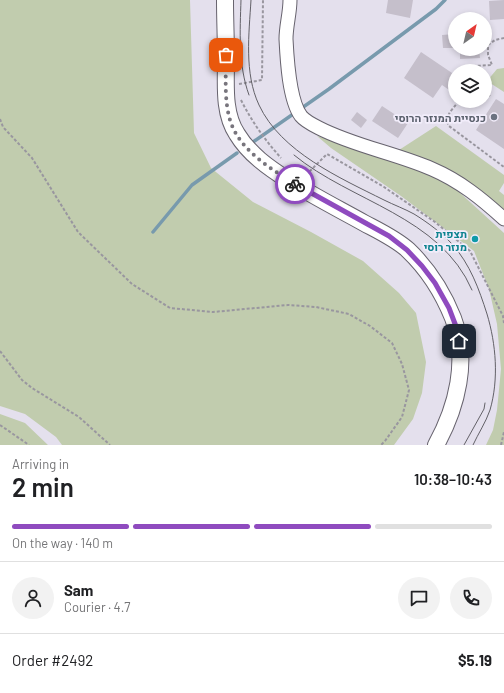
<!DOCTYPE html>
<html lang="en">
<head>
<meta charset="utf-8">
<style>
	body { margin:0; font-family:Barlow,Heebo,sans-serif; background:#f2f2f2; color:#202124; height:100vh; display:flex; flex-direction:column; font-size:15px; white-space:nowrap }
	* { box-sizing:border-box; margin:0 }
	p { font-size:13px; color:#757577 }
	.icon { flex:none; width:22px; height:22px; fill:none; stroke:currentColor; stroke-width:2; stroke-linecap:round; stroke-linejoin:round }
	.map { position:relative; height:445px; overflow:hidden }
	.details { display:flex; flex-direction:column; background:#fff; flex:1 }
	.details>* { flex:none }
	.needle { width:26px; rotate:34deg }
	.tools { position:absolute; left:448px; top:12px; display:grid; gap:8px }
	.tools a { display:grid; place-items:center; width:44px; height:44px; border-radius:50%; background:#fff; box-shadow:0 2px 6px #0003; font-size:20px }
	.pin { position:absolute; display:grid; place-items:center; width:34px; height:34px; color:#fff; margin:-17px; border-radius:8px; box-shadow:0 2px 6px #0006 }
	.courier { position:absolute; display:grid; place-items:center; width:40px; height:40px; margin:-20px; border:3px solid #8f4bbf; border-radius:50%; background:#fff; color:#222; box-shadow:0 1px 5px #0007 }
	.overview em { font-style:normal; font-weight:600 }
	.overview div { display:flex; flex-direction:column-reverse }
	.overview { display:flex; align-items:center; justify-content:space-between; height:68px; padding:0 12px }
	h1 { font-size:26px; font-weight:600; line-height:30px }
	.bar { display:grid; grid-template-columns:repeat(4,1fr); gap:6px 4px; align-content:center; height:48px; padding:0 12px }
	.bar i { height:5px; border-radius:3px; background:#e0e0e0 }
	.bar .active { background:#8f4bbf }
	.bar p { grid-column:span 4 }
	.line { display:flex; align-items:center; gap:10px; padding:0 12px; border-top:1px solid #e0e0e0 }
	.line div { flex:1 }
	.round { display:grid; place-items:center; flex:none; width:42px; height:42px; border-radius:21px; background:#f2f2f2 }
	.map>svg:first-child { display:block }
	.green { fill:#c1ccae }
	.lines { fill:none; stroke-linecap:round; stroke-linejoin:round }
	.stream { stroke:#789aad; stroke-width:3.5 }
	.building { fill:#c5bfcb }
	.minor-casing { stroke:#67636e; stroke-width:15 }
	.major-casing { stroke:#67636e; stroke-width:18 }
	.path { stroke:#99969f; stroke-width:2; stroke-dasharray:3 2; stroke-linecap:butt }
	.minor { stroke:#fff; stroke-width:13 }
	.major { stroke:#fff; stroke-width:16 }
	.tram { stroke:#626067; stroke-width:1 }
	.done { stroke:#78757d; stroke-width:4; stroke-dasharray:0 7.2 }
	.route { stroke:#8f4bbf; stroke-width:5 }
	.worship-dot { fill:#6b7280; stroke:#f2edfb; stroke-width:1.5 }
	.culture-dot { fill:#0f9aa8; stroke:#f2edfb; stroke-width:1.5 }
	.labels { text-anchor:middle; dominant-baseline:central; stroke-width:3.5; stroke-linejoin:round; paint-order:stroke }
	.worship-label { font-size:11px; font-weight:bold; fill:#5b616d; stroke:#f2edfb; text-anchor:end }
	.culture-label { font-size:11px; font-weight:bold; fill:#0d838f; stroke:#f2edfb; text-anchor:end }
</style>
</head>
<body>
<div class="map">
<svg width="504" height="445" viewBox="0 0 504 445">
	<rect width="100%" height="100%" fill="#e4e0ed"/>
	<path class="green" d="M 0,0 L 190,0 L 194,133 L 211,168 L 253,202 L 311,232 L 363,261 L 399,293 L 416,313 L 426,362 L 422,393 L 413,419 L 394,445 L 62,445 L 56,437 L 25,414 L 0,406 Z
		M 504,68 L 504,92 L 487,81 L 497,69 Z
		M 436,126 L 504,175 L 504,183 L 499,191 L 504,195 L 504,211 L 482,191 L 441,166 L 399,150 Z
		M 317,136 L 393,159 L 447,181 L 504,233 L 504,445 L 486,445 L 493,430 L 497,410 L 501,369 L 497,324 L 489,289 L 474,251 L 401,196 L 331,148 Z
		M 0,414 L 25,423 L 48,445 L 0,445 Z"/>
	<g class="lines">
		<path class="stream" d="M 253,142 L 329,89 L 436,9 L 445,0
			M 153,232 L 192,185 L 237,153"/>
	</g>
	<path class="building" d="M 388,0 L 413,0 L 410,18 L 386,13 Z
		M 504,0 L 504,19 L 490,20 L 489,1 Z
		M 455,34 L 455,48 L 443,48 L 442,35 Z
		M 460,49 L 479,49 L 480,58 L 460,59 Z
		M 421,52 L 455,75 L 455,94 L 442,85 L 433,98 L 404,78 Z
		M 496,99 L 504,104 L 504,149 L 476,130 Z
		M 382,106 L 408,123 L 398,138 L 372,121 Z
		M 357,112 L 367,120 L 361,128 L 351,120 Z"/>
	<g class="lines">
		<defs>
			<path id="minor" d="M 290,0 C 290,13 286,26 286,39 C 287,59 289,100 301,116 C 305,121 313,125 319,128 C 354,146 395,153 432,169 C 460,181 482,199 504,219"/>
			<path id="major" d="M 225,0 C 225,20 226,40 226,60 C 226,84 223,113 237,134 C 249,154 269,168 288,180 C 313,196 339,209 364,223 C 379,231 396,239 408,250 C 428,269 443,293 453,318 C 469,360 457,407 436,445"/>
		</defs>
		<use href="#minor" class="minor-casing"/>
		<use href="#major" class="major-casing"/>
		<path class="path" d="M 466,71 L 466,68 L 474,66 L 492,65 L 488,55 L 488,45 L 495,40 L 504,38
			M 239,84 L 262,80 L 263,0
			M 485,92 L 490,96
			M 241,100 C 252,122 265,140 281,158
			M 459,101 L 450,112 L 446,120 L 449,126 L 504,167
			M 0,119 L 3,127 L 32,158 L 78,232 L 132,284 L 170,308 L 213,312 L 288,305 L 316,307 L 349,314 L 370,326 L 392,343 L 402,364 L 409,390 L 402,417 L 385,441 L 381,445
			M 306,175 L 327,154 L 384,187 L 435,222 L 470,251 L 503,316 L 504,323
			M 0,351 L 22,380 L 32,388 L 79,417 L 110,445
			M 0,425 L 29,445
			M 501,445 L 504,432"/>
		<use href="#minor" class="minor"/>
		<use href="#major" class="major"/>
		<path class="tram" d="M 241,0 C 240,31 238,65 249,95
			M 251,0 C 249,34 244,73 259,105 C 281,152 340,178 384,200 C 394,205 405,209 414,214 C 427,222 442,233 452,244 C 470,264 479,289 487,314 C 496,344 499,379 490,410 C 486,422 478,434 473,445
			M 294,155 C 351,202 440,216 472,290
			M 464,445 L 484,409 L 485,403"/>
	</g>
	<g class="lines">
		<path class="done" d="M 226,55 C 226,76 224,100 230,120 C 239,150 270,168 295,184"/>
		<path class="route" d="M 295,184 L 389,236 L 407,250 L 422,266 L 435,283 L 449,308 L 457,329 L 459,341"/>
	</g>
	<circle class="worship-dot" cx="494" cy="117" r="4"/>
	<circle class="culture-dot" cx="475" cy="239" r="4"/>
	<g class="labels">
		<g class="worship-label">
			<text x="486" y="117">כנסיית המנזר הרוסי</text>
		</g>
		<g class="culture-label">
			<text x="467" y="233">תצפית<tspan x="467" dy="13">מנזר רוסי</tspan></text>
		</g>
	</g>
</svg>
<div class="tools">
<a><svg class="needle" viewBox="-14 -14 28 28"><path d="M0-13l5 13h-10z" fill="#e53935"/><path d="M0 13l5-13h-10z" fill="#757577"/></svg></a>
<a><svg class="icon" aria-label="layers" viewBox="0 0 24 24"><path d="M12 4l9 5-9 5-9-5zM3 14l9 5 9-5"/></svg></a>
</div>
<div class="pin" style="left:226px;top:55px;background:#ea580c"><svg class="icon" aria-label="bag" viewBox="0 0 24 24"><path d="M5 8h14l-1 12H6zM9 8a3 3 0 0 1 6 0"/></svg></div>
<div class="pin" style="left:459px;top:341px;background:#1f2937"><svg class="icon" aria-label="home" viewBox="0 0 24 24"><path d="M3 11l9-7 9 7M6 9v11h12V9"/></svg></div>
<div class="courier" style="left:295px;top:184px"><svg class="icon" aria-label="bike" viewBox="0 0 24 24"><circle cx="6" cy="16" r="4"/><circle cx="18" cy="16" r="4"/><path d="M6 16l4-8h5l3 8M10 8l3 8H6M13 5h3"/></svg></div>
</div>
<section class="details">
<div class="overview"><div><h1>2 min</h1><p>Arriving in</p></div><em>10:38–10:43</em></div>
<div class="bar"><i class="active"></i><i class="active"></i><i class="active"></i><i></i><p>On the way · 140 m</p></div>
<div class="line" style="height:72px"><a class="round"><svg class="icon" aria-label="person" viewBox="0 0 24 24"><circle cx="12" cy="8" r="4"/><path d="M4 21q1-7 8-7t8 7"/></svg></a><div><b>Sam</b><p>Courier · 4.7</p></div><a class="round"><svg class="icon" aria-label="chat" viewBox="0 0 24 24"><path d="M4 5h16v11H9l-5 4z"/></svg></a><a class="round"><svg class="icon" aria-label="phone" viewBox="0 0 24 24"><path d="M5 4h4l2 5-3 2q2 4 5 5l2-3 5 2v4C11 20 4 13 5 4z"/></svg></a></div>
<div class="line" style="height:52px"><div>Order #2492</div><b>$5.19</b></div>
</section>
</body>
</html>
